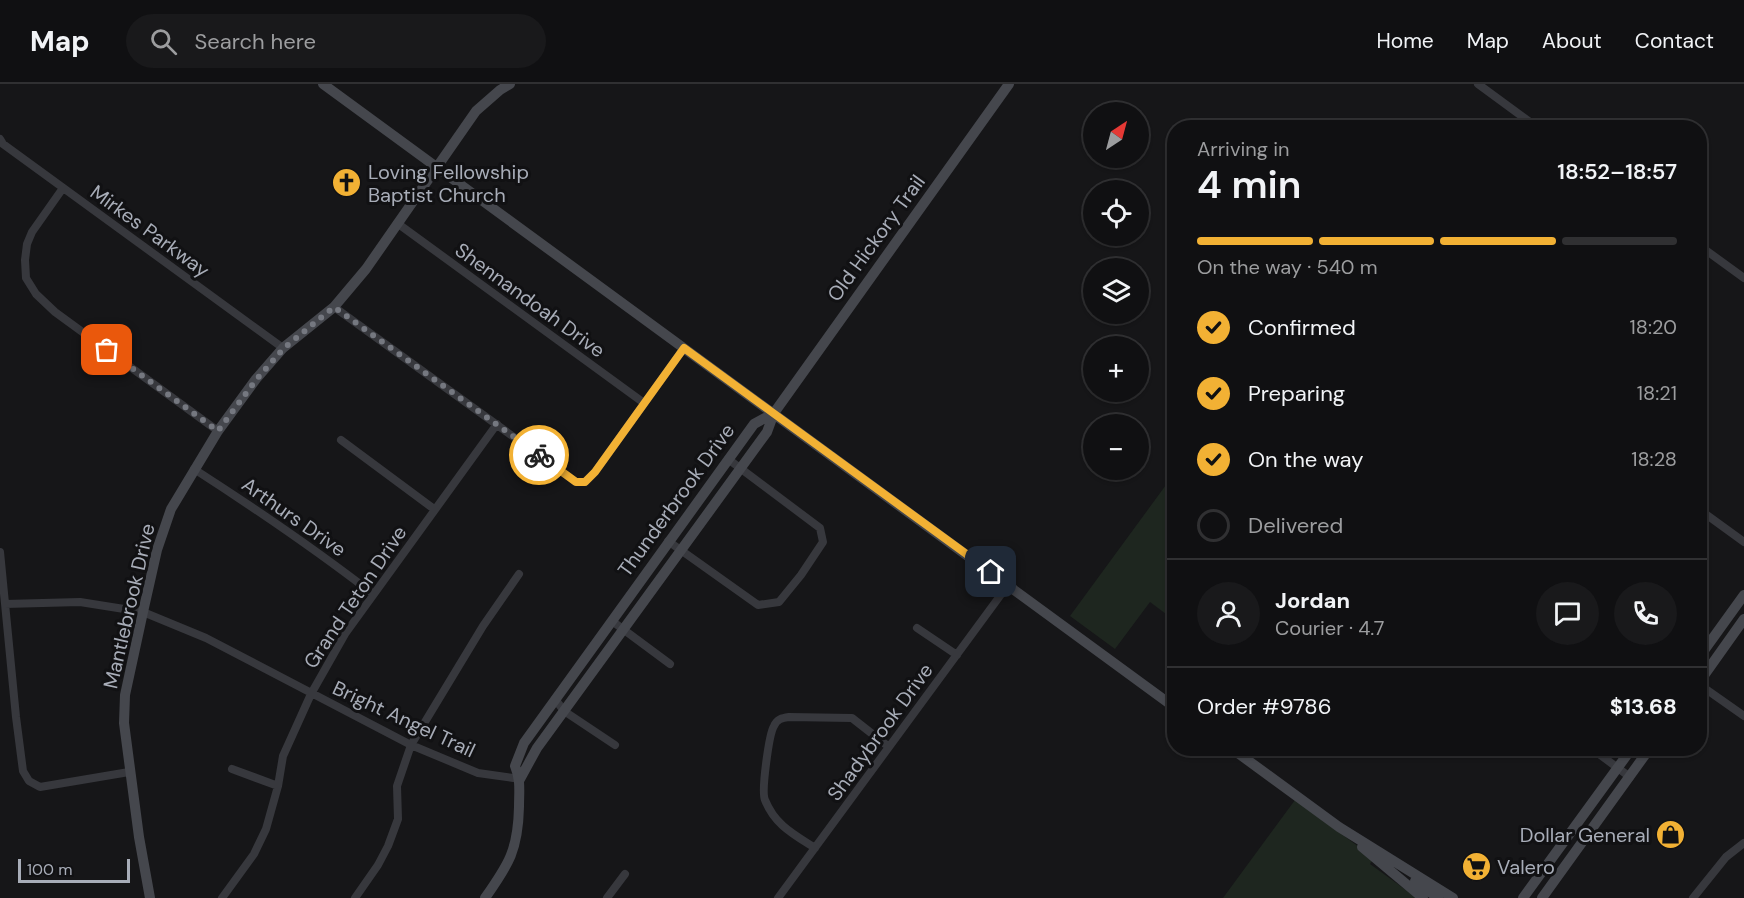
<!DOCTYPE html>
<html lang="en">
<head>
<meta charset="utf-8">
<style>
	body { margin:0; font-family:"DM Sans",sans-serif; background:#19191b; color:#f1f3f6; height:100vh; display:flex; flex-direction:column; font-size:22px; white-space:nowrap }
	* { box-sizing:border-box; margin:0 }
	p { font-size:20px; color:#9c9d9f }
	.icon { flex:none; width:33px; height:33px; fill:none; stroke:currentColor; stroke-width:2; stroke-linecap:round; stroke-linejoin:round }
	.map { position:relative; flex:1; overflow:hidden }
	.panel { position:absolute; left:1167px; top:36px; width:540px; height:636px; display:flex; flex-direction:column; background:#101012; border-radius:24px; box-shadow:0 2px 4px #0004,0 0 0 2px #303032 }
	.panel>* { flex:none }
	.needle { width:39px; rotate:36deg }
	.fabs { position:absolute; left:1083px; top:18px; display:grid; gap:12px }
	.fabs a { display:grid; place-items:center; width:66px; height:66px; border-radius:50%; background:#101012; box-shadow:0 2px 4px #0004,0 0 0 2px #303032; font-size:30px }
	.scale { position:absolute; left:18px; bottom:15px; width:112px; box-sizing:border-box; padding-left:6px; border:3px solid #a8adb8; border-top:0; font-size:16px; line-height:21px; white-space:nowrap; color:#a8adb8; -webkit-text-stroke:4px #111113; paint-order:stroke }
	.pin { position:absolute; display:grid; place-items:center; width:51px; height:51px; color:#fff; margin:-26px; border-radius:12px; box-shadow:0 3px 9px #0006 }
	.courier { position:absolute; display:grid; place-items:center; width:60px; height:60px; margin:-30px; border:4px solid #f2b134; border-radius:50%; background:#fff; color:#222; box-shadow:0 2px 8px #0007 }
	.overview em { font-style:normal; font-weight:600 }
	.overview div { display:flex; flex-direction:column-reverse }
	.overview { display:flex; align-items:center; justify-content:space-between; height:102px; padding:0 30px }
	h1 { font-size:39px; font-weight:600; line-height:45px }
	.bar { display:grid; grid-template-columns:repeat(4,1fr); gap:9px 6px; align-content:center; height:72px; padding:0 30px }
	.bar i { height:8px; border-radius:4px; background:#303032 }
	.bar .selected { background:#f2b134 }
	.bar p { grid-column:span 4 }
	.line { display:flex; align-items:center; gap:15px; padding:0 30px; border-top:2px solid #303032 }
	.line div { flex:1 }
	.round { display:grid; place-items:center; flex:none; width:63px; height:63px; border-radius:32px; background:#19191b }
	ol { padding:0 30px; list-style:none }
	li { display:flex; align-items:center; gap:18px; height:66px }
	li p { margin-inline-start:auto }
	li .icon { padding:6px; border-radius:50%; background:#f2b134; color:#111; stroke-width:4 }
	li:last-child { color:#9c9d9f }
	li i { width:33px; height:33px; border:3px solid #303032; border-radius:50% }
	header { display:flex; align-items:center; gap:36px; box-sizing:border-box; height:84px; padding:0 30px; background:#101012; border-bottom:2px solid #303032 }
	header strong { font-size:28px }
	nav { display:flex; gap:33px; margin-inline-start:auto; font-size:21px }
	.search { width:420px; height:54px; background:#19191b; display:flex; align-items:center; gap:15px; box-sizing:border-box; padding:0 21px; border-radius:33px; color:#9c9d9f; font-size:22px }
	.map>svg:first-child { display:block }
	.green { fill:#1e261f }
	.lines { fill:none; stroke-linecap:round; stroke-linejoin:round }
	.street { stroke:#37383d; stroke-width:8 }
	.secondary { stroke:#45474d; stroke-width:10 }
	.done { stroke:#757880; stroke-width:6; stroke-dasharray:0 10.8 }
	.route { stroke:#f2b134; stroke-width:8 }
	.labels { text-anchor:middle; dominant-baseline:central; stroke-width:6; stroke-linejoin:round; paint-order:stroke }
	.poi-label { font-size:20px; fill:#a8adb8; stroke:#111113; text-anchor:start }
	.street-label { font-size:20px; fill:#a8adb8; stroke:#111113 }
</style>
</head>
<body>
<header>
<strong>Map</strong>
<div class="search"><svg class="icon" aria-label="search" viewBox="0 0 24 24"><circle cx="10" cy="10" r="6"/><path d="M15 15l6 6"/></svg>Search here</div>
<nav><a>Home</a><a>Map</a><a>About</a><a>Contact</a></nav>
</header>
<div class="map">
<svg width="1744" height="814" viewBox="0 0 1744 814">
	<rect width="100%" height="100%" fill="#161618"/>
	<path class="green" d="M 1174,390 L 1174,536 L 1150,518 L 1115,565 L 1070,532 Z
		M 1295,716 L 1374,774 L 1370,780 L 1417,814 L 1223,814 Z"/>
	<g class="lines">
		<path class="street" d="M 1478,0 L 1538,44
			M 0,55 L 3,60 L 283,264
			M 63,104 L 32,148 L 27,160 L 25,176 L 26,194 L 36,210 L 55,228 L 218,347
			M 397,139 L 644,319
			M 1700,162 L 1744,194
			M 334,223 L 576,398 L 585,398 L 595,388 L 684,264
			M 341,356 L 434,425
			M 194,385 C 256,425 315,465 373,510
			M 1700,426 L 1744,458
			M 668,457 L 758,521 L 779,518 L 801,491 L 823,458 L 820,444 L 728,375
			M 0,468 L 16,633 L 23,687 L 29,697 L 40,703 L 129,688
			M 5,520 L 80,518 L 143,528 L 206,554 L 411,661 L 478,689 L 520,695
			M 612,537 L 670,580
			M 917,544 L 957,571
			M 1700,601 L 1744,632
			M 555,615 L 564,627 L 615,661
			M 1591,664 L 1630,693
			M 232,685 L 278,702
			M 815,764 C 793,750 775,741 765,716 C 761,708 769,650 774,642 C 777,635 782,634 789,633 L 852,634 L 889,663
			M 222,814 L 254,770 L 266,745 L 278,702 L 283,672 L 311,610 L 345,550 L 497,340
			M 355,814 L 378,781 L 388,762 L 398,735 L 397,702 L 411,661 L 483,542 L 519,490
			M 607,814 L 625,790
			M 778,814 L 1008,501
			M 1693,814 L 1726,773 L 1744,759"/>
		<path class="secondary" d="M 323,0 L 1174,623
			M 1700,572 L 1744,511
			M 1700,597 L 1744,535
			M 1231,664 L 1339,743 L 1453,814
			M 520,695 L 537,664 L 767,348 L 774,329 L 1009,0
			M 1362,763 L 1423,814
			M 1415,797 L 1438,814
			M 150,814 L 139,753 L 124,639 L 125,611 L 143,528 L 157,466 L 171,425 L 218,347 L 256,295 L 283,264 L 334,223 L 366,185 L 476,27 L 500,6 L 510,0
			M 485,814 C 509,780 518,766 519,723 C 519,707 521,697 515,682 L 524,659 L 754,340 L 774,329
			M 1523,814 L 1632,664
			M 1542,814 L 1650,664"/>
	</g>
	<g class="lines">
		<path class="done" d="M 107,266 L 218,347 L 256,296 L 284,264 L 334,223 L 539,371"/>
		<path class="route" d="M 539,371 L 576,398 L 585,398 L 595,388 L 684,264 L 991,488"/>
	</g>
	<defs>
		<symbol id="church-disc" viewBox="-11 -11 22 22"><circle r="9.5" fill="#f2b134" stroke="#111113"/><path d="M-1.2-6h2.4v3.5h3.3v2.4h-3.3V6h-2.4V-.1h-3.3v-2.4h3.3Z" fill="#111"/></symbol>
		<symbol id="shop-disc" viewBox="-11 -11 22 22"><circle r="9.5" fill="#f2b134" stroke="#111113"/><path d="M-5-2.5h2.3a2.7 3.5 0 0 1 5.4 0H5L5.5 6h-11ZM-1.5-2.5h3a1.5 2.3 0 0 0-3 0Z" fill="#111"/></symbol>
		<symbol id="supermarket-disc" viewBox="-11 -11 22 22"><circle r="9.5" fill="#f2b134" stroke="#111113"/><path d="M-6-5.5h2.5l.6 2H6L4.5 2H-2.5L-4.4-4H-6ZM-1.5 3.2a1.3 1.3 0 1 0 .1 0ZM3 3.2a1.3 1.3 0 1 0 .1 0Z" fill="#111"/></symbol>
	</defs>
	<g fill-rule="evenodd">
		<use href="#church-disc" x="330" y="82" width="33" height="33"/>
		<use href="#shop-disc" x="1654" y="734" width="33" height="33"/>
		<use href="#supermarket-disc" x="1460" y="766" width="33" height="33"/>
	</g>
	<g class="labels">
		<g class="poi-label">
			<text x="368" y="88">Loving Fellowship<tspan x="368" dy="23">Baptist Church</tspan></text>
			<text x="1650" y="751" text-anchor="end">Dollar General</text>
			<text x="1497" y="783">Valero</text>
		</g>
		<g class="street-label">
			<text transform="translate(150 147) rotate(36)">Mirkes Parkway</text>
			<text transform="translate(876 154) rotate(-54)">Old Hickory Trail</text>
			<text transform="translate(530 216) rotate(36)">Shennandoah Drive</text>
			<text transform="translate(676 416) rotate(-54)">Thunderbrook Drive</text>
			<text transform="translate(294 433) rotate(35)">Arthurs Drive</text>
			<text transform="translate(355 513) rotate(-56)">Grand Teton Drive</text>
			<text transform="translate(129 522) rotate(-77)">Mantlebrook Drive</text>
			<text transform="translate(404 635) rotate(25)">Bright Angel Trail</text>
			<text transform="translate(880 648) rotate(-54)">Shadybrook Drive</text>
		</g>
	</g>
</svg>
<div class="fabs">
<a><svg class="needle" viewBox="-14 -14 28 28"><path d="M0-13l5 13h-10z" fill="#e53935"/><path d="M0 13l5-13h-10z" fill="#9c9d9f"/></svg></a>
<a><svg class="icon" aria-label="locate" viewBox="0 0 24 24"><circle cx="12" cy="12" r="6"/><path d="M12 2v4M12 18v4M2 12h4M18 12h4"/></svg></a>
<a><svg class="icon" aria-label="layers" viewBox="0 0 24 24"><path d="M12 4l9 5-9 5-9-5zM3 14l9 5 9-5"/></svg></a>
<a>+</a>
<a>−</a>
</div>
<div class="scale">100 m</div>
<div class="pin" style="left:107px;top:266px;background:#ea580c"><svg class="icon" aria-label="bag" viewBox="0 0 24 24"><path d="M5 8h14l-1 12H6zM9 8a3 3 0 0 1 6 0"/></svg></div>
<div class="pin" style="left:991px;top:488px;background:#1f2937"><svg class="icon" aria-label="home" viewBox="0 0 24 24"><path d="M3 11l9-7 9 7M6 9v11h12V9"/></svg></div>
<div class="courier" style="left:539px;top:371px"><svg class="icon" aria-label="bike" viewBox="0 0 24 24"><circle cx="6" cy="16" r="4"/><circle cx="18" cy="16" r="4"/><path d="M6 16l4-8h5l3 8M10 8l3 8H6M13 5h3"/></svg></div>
<section class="panel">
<div class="overview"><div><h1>4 min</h1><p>Arriving in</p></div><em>18:52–18:57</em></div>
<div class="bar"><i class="selected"></i><i class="selected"></i><i class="selected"></i><i></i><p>On the way · 540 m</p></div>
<ol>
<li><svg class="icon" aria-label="check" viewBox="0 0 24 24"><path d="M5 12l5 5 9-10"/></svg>Confirmed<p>18:20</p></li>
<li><svg class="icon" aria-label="check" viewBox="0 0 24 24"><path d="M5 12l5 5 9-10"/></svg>Preparing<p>18:21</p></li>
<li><svg class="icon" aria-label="check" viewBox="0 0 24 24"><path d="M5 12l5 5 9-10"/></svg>On the way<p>18:28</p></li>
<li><i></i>Delivered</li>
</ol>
<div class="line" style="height:108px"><a class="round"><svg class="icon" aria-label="person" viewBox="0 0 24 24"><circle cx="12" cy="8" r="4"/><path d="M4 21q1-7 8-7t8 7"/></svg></a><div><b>Jordan</b><p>Courier · 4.7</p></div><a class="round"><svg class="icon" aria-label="chat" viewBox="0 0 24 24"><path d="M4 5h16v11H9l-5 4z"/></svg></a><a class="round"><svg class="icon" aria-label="phone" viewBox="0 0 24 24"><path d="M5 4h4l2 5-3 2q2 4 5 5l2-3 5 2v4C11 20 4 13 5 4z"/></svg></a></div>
<div class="line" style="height:78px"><div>Order #9786</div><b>$13.68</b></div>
</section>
</div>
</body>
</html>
